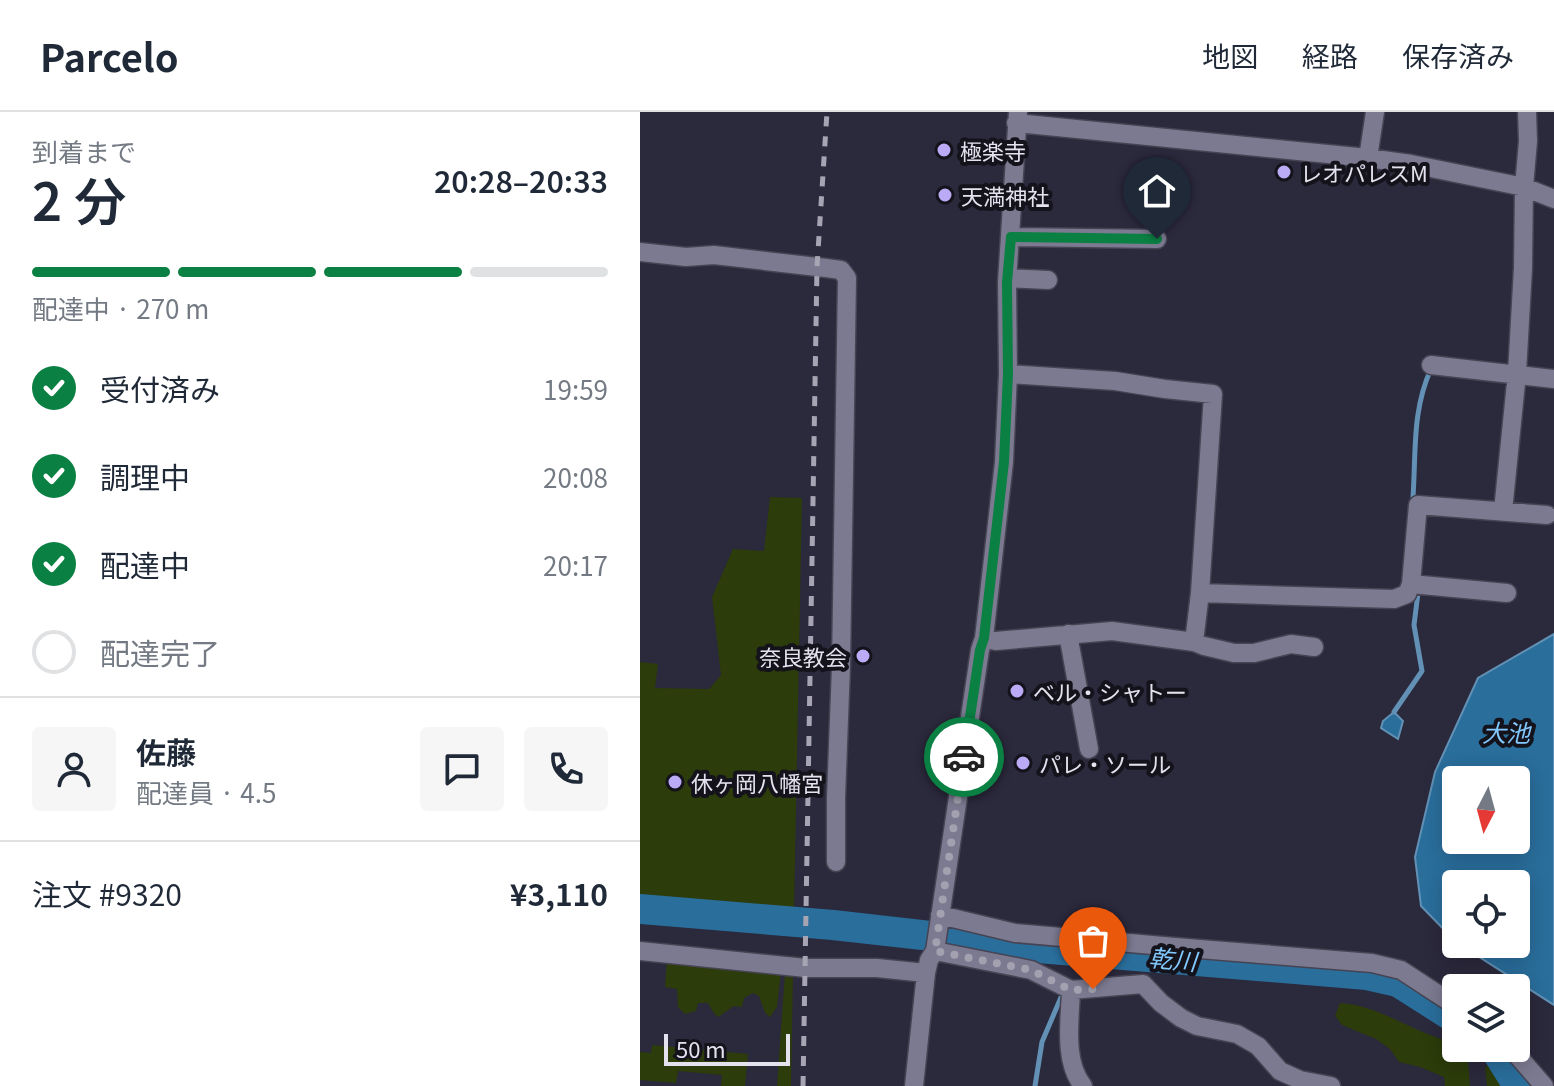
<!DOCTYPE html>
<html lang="ja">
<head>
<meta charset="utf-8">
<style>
	body { margin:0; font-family:Georgia,"Noto Sans JP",serif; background:#f6f6f7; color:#1f2937; height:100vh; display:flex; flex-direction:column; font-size:30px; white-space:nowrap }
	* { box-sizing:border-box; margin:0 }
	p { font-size:26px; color:#747a83 }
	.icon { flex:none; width:44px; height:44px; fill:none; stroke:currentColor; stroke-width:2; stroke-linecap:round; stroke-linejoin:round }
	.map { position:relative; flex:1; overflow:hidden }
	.drawer { display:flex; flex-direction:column; background:#fff; width:640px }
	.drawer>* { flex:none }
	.needle { width:52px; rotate:186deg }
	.fabs { position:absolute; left:802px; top:654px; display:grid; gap:16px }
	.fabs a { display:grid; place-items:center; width:88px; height:88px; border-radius:8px; background:#fff; box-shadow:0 4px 20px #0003; font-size:40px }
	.scale { position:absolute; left:24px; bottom:20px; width:126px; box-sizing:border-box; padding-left:8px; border:4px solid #e4e2ef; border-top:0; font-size:22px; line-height:28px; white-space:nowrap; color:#e4e2ef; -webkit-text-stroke:6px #14131b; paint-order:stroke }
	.pin { position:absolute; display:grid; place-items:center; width:68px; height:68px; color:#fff; margin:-82px -34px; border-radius:50% 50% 50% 0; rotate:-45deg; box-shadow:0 0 8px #0007 }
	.pin .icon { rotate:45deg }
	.courier { position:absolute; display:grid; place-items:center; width:80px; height:80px; margin:-40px; border:6px solid #0b8043; border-radius:50%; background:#fff; color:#222; box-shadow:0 2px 10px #0007 }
	.head em { font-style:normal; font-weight:600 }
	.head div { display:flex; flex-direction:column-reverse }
	.head { display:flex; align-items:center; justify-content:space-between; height:136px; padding:0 32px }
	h1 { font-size:52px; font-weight:600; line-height:60px }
	.bar { display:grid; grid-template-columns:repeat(4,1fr); gap:12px 8px; align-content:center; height:96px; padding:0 32px }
	.bar i { height:10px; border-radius:6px; background:#e0e1e3 }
	.bar .on { background:#0b8043 }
	.bar p { grid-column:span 4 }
	.line { display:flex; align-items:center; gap:20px; padding:0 32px; border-top:2px solid #e0e1e3 }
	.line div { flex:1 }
	.round { display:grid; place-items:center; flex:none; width:84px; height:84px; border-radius:8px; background:#f6f6f7 }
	ol { padding:0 32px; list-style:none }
	li { display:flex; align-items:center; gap:24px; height:88px }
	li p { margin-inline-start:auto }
	li .icon { padding:8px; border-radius:50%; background:#0b8043; color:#fff; stroke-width:4 }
	li:last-child { color:#747a83 }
	li i { width:44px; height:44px; border:4px solid #e0e1e3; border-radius:50% }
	header { display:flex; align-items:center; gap:48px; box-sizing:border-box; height:112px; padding:0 40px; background:#fff; border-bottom:2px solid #e0e1e3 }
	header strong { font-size:38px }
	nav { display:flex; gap:44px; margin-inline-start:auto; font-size:28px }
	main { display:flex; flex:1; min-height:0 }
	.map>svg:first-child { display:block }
	.green { fill:#2c3c0a }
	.water { fill:#2a6e9c; stroke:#6291b5; stroke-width:2; fill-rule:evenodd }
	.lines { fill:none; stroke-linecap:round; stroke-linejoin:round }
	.stream { stroke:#6291b5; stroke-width:5 }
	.river { stroke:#2a6e9c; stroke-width:30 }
	.minor-casing { stroke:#464353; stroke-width:21 }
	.minor { stroke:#7c7a90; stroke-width:18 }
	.rail { stroke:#a7a5b4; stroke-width:5; stroke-dasharray:10 10; stroke-linecap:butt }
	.done { stroke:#a3a1b0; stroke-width:8; stroke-dasharray:0 14.4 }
	.route { stroke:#0b8043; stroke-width:10 }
	.poi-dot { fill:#bbaaf6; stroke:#14131b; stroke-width:3 }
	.labels { text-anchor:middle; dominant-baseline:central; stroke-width:8; stroke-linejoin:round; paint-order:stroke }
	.poi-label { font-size:22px; fill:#e4e2ef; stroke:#14131b; text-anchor:start }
	.water-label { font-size:24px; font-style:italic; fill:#83c9ff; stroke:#14131b }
</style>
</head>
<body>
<header>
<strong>Parcelo</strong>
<nav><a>地図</a><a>経路</a><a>保存済み</a></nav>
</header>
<main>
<section class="drawer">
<div class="head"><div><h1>2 分</h1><p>到着まで</p></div><em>20:28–20:33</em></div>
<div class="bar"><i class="on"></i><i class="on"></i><i class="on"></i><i></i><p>配達中 · 270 m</p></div>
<ol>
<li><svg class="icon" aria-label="check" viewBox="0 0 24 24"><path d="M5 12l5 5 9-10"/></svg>受付済み<p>19:59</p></li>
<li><svg class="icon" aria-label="check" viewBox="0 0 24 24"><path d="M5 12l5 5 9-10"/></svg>調理中<p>20:08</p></li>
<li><svg class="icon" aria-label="check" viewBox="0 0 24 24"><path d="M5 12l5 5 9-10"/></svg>配達中<p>20:17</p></li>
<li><i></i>配達完了</li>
</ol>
<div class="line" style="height:144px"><a class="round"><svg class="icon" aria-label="person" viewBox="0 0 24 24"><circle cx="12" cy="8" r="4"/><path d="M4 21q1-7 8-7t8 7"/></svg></a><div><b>佐藤</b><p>配達員 · 4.5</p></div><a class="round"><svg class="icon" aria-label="chat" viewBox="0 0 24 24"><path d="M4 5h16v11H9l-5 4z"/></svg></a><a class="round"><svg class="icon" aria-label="phone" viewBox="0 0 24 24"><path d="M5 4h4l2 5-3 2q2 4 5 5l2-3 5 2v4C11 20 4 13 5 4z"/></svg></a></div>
<div class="line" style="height:104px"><div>注文 #9320</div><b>¥3,110</b></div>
</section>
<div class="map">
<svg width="914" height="974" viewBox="0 0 914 974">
	<rect width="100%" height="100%" fill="#2b293c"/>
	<path class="green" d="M 130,385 L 162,386 L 154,798 L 0,786 L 0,550 L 18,552 L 15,576 L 69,577 L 81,563 L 72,485 L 93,437 L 124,439 Z
		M 27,846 L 141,860 L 137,895 L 130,905 L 125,901 L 119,884 L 113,881 L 104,886 L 102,895 L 94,894 L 78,905 L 73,900 L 68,891 L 58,891 L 56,899 L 45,902 L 38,895 L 37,877 L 25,875 Z
		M 145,860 L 153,861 L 151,974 L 137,974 Z
		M 700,891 C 731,893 757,909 785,921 C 795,925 806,929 816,932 L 816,936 L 827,936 L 830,974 L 805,974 L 804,965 L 780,955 L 759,950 L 750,937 L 736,927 L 702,913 L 695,904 Z
		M 12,933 L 108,942 L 105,974 L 81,974 L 82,963 L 38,959 L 36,971 L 0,968 L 0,940 L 11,941 Z
		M 851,947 L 859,950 L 875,974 L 847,974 L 845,956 Z"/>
	<path class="water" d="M 914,522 L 914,893 L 819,832 L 876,832 L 876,772 L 816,772 L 816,830 L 781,794 L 775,745 L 795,660 L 838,566 ZM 816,668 L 876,668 L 876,728 L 816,728 Z
		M 754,600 L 763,609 L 758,627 L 741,616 L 743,609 Z"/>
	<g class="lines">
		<path class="stream" d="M 773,385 C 776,341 772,298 791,257
			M 754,600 L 782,559 L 774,513 L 778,481
			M 395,974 L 402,930 L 422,883"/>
		<path class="river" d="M 0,797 L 193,813 L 398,836 L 727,863 L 758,870 L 816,907
			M 852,936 L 857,940 L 878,974"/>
		<defs>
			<path id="minor" d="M 376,11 L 728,46 L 771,52 L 884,75 L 914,87
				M 728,46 L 735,0
				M 371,125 L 517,127
				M 0,140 L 46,145 L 74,143 L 186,156 L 201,158 L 207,166 L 201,555 L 196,685 L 196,750
				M 368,166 L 408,168
				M 791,253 L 914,267
				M 863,399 L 877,261 L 883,156 L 884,75 L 888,29 L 887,0
				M 771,472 L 867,481
				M 560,481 L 754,487 L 767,482 L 771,472 L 778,393 L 907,403
				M 428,522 L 449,637
				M 344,526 L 356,529 L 472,519 L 554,530 L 560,481 L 573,282 L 525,277 L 475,269 L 368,262
				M 554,530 L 564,534 L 594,541 L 614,541 L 651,532 L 674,535
				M 300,803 L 375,821 L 535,835 L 732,851 L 761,858 L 816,894
				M 0,839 L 166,856 L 237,856 L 286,861
				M 295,839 L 391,858 L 431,878 L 503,872 L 521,891 L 541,906 L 557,914 L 597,922 L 618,934 L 640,959 L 660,968 L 691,974
				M 431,878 C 430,908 423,949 443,974
				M 871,936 L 904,974
				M 274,974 L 286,861 L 289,848 L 295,839 L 340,538 L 344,526 L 364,350 L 368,262 L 367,170 L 378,0"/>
		</defs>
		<use href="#minor" class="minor-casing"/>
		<use href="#minor" class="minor"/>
		<path class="rail" d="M 163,974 L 177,155 L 187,0"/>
	</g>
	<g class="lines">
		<path class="done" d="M 324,645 L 295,839 L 391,858 L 431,878 L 453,877"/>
		<path class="route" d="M 324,645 L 340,538 L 344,526 L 364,350 L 368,262 L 367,170 L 371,125 L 517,127"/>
	</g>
	<g class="poi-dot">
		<circle cx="304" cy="38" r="8"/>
		<circle cx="644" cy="60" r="8"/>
		<circle cx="305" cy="83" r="8"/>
		<circle cx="223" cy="544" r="8"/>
		<circle cx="377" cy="579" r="8"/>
		<circle cx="383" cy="651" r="8"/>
		<circle cx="35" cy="670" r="8"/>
	</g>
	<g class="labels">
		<g class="poi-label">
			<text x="320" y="38">極楽寺</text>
			<text x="660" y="60">レオパレスM</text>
			<text x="321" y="83">天満神社</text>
			<text x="207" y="544" text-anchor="end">奈良教会</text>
			<text x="393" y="579">ベル・シャトー</text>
			<text x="399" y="651">パレ・ソール</text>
			<text x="51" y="670">休ヶ岡八幡宮</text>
		</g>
		<g class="water-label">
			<text x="866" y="619">大池</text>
			<text transform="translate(533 846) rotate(5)">乾川</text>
		</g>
	</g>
</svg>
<div class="fabs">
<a><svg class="needle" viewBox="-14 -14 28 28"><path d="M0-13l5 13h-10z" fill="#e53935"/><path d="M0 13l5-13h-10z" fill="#747a83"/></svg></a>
<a><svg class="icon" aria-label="locate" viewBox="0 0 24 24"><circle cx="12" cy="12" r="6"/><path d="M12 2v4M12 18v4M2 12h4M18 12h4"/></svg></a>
<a><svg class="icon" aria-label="layers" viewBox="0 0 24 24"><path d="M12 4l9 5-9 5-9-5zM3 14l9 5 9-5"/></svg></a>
</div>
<div class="scale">50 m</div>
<div class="pin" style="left:453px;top:877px;background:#ea580c"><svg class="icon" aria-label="bag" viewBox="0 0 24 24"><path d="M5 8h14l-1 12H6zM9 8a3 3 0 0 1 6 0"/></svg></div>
<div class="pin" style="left:517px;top:127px;background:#1f2937"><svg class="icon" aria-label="home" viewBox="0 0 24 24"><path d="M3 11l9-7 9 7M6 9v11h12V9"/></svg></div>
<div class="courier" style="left:324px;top:645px"><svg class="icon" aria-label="car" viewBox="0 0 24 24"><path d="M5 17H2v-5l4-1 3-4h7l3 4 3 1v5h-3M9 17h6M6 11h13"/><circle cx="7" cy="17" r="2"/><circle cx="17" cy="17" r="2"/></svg></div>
</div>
</main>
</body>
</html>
